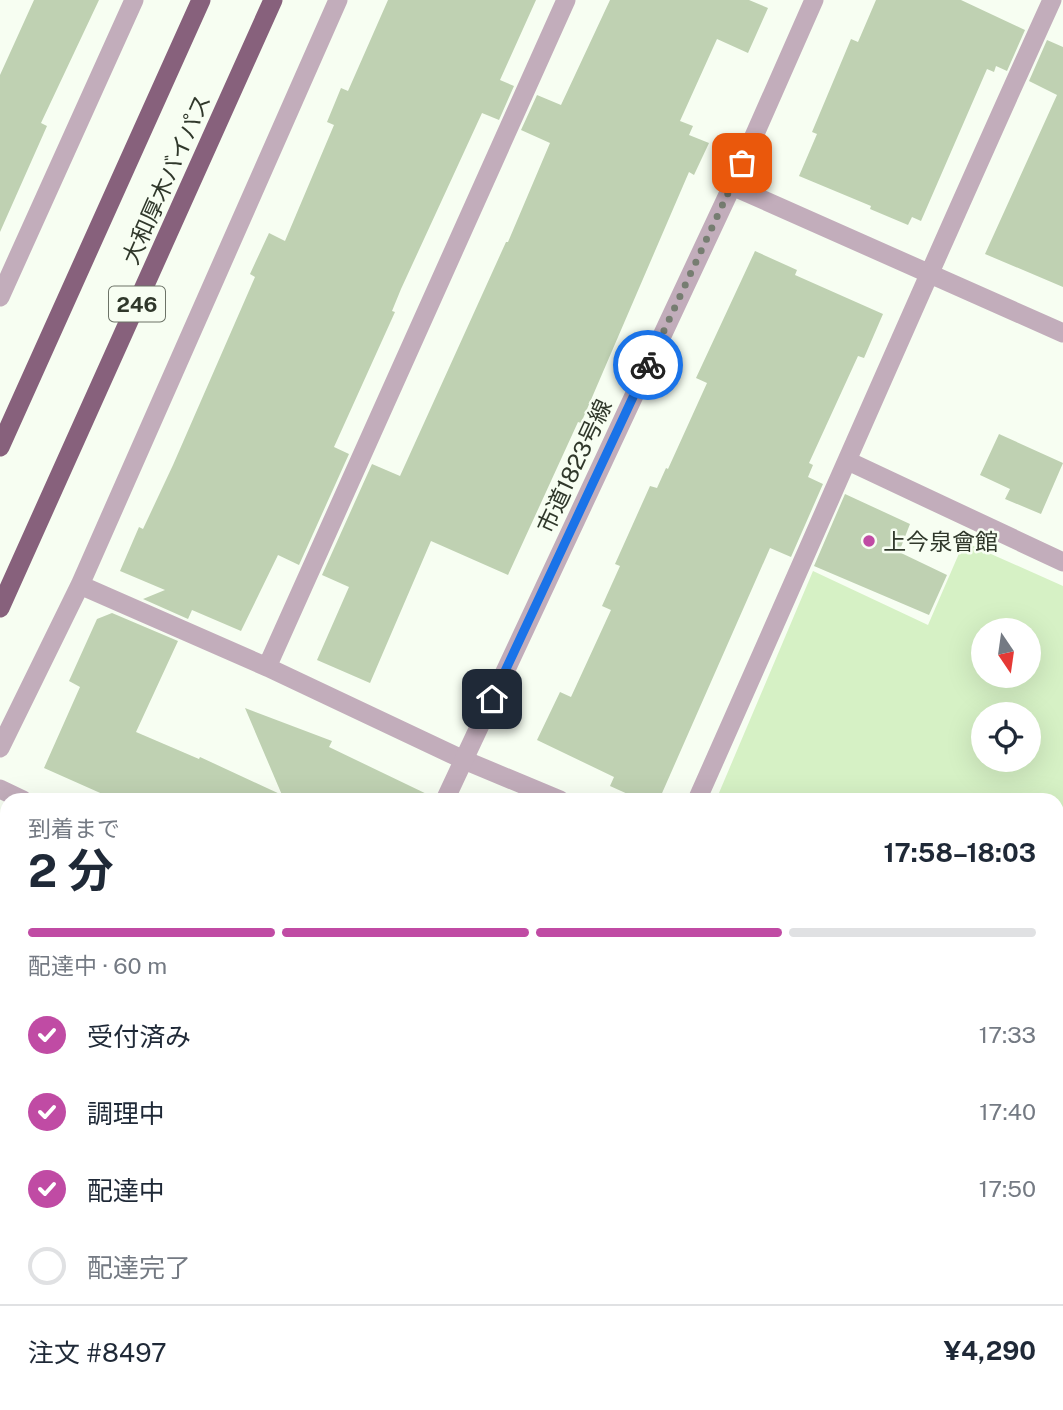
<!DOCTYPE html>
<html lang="ja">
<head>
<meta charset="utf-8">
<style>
	body { margin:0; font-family:"Public Sans","Noto Sans JP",sans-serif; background:#f2f2f3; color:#1f2937; height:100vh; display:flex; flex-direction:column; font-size:26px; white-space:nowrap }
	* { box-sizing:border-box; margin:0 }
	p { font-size:23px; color:#747a83 }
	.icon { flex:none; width:38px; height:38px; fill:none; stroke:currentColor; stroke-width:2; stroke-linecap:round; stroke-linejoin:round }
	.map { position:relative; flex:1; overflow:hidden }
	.panel { position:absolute; left:0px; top:793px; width:1064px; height:618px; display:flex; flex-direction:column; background:#fff; border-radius:21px 21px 0 0; box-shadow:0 7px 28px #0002 }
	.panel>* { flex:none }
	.needle { width:46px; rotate:167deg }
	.fabs { position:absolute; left:971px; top:618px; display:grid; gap:14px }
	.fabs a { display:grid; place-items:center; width:70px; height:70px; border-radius:50%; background:#fff; box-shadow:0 7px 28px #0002; font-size:35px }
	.pin { position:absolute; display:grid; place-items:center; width:60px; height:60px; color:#fff; margin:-30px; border-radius:14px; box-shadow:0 4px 10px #0006 }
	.courier { position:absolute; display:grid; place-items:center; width:70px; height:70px; margin:-35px; border:5px solid #1a73e8; border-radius:50%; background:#fff; color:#222; box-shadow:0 2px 9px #0007 }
	.head em { font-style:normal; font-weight:700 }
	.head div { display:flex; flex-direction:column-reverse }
	.head { display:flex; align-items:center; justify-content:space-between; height:119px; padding:0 28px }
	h1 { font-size:46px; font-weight:700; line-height:52px }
	.bar { display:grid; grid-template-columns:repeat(4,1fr); gap:10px 7px; align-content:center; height:84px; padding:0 28px }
	.bar i { height:9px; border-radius:5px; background:#e0e1e3 }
	.bar .on { background:#c04ba4 }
	.bar p { grid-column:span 4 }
	.line { display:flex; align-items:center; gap:18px; padding:0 28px; border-top:2px solid #e0e1e3 }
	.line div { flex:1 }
	ol { padding:0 28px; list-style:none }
	li { display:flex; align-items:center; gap:21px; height:77px }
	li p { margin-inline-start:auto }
	li .icon { padding:7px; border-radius:50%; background:#c04ba4; color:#fff; stroke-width:4 }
	li:last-child { color:#747a83 }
	li i { width:38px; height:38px; border:4px solid #e0e1e3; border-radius:50% }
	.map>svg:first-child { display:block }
	.green { fill:#d6f1c5; fill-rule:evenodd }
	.water { fill:#a1bb8f }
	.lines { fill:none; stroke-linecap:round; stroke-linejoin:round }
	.stream { stroke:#a1bb8f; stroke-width:12 }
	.building { fill:#bfd1b2 }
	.minor { stroke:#c2adbb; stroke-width:19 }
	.tertiary { stroke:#c2adbb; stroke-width:19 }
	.trunk { stroke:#87617c; stroke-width:19 }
	.done { stroke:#767d71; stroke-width:7; stroke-dasharray:0 12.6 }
	.route { stroke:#1a73e8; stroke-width:9 }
	.poi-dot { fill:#c04ba4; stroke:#f7fef2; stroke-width:2.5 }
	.labels { text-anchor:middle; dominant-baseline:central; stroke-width:5; stroke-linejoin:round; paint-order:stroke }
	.shield { fill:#f7fef2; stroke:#6c7367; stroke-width:2 }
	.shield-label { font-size:21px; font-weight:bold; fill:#30382b }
	.street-label { font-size:23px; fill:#30382b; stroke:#f7fef2 }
	.poi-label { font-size:23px; fill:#30382b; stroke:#f7fef2; text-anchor:start }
</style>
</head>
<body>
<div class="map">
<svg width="1063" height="1410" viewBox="0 0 1063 1410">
	<rect width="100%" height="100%" fill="#f7fef2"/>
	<path class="green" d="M 964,542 L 1063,586 L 1063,904 L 1057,911 L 1057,800 L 716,800 L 813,571 L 928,625 ZM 984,630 L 1029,630 L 1029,676 L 984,676 ZM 984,714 L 1029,714 L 1029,760 L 984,760 Z"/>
	<path class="water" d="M 7,992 L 7,1150 L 0,1147 L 0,1010 Z
		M 516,1404 L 874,1404 L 881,1410 L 524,1410 Z"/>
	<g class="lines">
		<path class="stream" d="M 226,1410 L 229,1404"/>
	</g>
	<path class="building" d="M 34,0 L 99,0 L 41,123 L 47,126 L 0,232 L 0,75 Z
		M 388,0 L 536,0 L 500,80 L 514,86 L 499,120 L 482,113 L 401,289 L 392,311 L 395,312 L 334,447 L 349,454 L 299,565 L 278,555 L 241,631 L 192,610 L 188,619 L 143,599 L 165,590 L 120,571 L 139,527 L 143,529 L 173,465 L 255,277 L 250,274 L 269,233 L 285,241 L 334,125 L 327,122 L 341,88 L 348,91 Z
		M 610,0 L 749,0 L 768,8 L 748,53 L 717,39 L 680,121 L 693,126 L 689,135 L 709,143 L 694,175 L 689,172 L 581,423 L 578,422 L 508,575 L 431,541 L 370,683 L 317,660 L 349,587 L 322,575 L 372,464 L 400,476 L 506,242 L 508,242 L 550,143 L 521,130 L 537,95 L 561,105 Z
		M 876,0 L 961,0 L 1025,30 L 1007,71 L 996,66 L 994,72 L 987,69 L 921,221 L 912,217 L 908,225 L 870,209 L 871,206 L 799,176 L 817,134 L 812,132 L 851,39 L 858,42 Z
		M 1047,40 L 1063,47 L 1063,287 L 985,254 L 1057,95 L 1029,81 Z
		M 755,251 L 797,270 L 795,275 L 883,314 L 864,358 L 858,356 L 809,463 L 813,465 L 808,477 L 823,484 L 791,557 L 770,548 L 659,800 L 641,800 L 610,786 L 614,777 L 537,740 L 560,692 L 571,697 L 611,610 L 602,606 L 620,566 L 615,564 L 650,486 L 657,488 L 666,468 L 668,469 L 707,383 L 696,378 Z
		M 999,434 L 1063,463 L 1041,514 L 1005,499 L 1010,489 L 980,475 Z
		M 845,494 L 910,524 L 899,552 L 947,575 L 929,615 L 814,566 Z
		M 112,613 L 178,641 L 136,732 L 199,759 L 200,757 L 282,795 L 245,708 L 332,741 L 329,747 L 433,797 L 433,800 L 116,800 L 44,768 L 80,687 L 69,681 L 97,619 Z"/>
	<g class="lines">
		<path class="minor" d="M 732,186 L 1063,333
			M 0,297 L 134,0
			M 848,461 L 1063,562
			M 80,585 L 267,667 L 464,760 L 560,800
			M 267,667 L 566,0
			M 0,748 L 80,585 L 338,0
			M 697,800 C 816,533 931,266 1052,0
			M 1057,940 L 1063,933
			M 1057,1105 L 1063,1110
			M 1057,1264 L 1063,1259
			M 0,1267 L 7,1270
			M 322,1404 L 336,1410
			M 246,1410 L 249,1404"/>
		<path class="tertiary" d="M 0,789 L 23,800
			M 445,800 L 732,186 L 814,0
			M 1029,1404 L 1034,1410"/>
		<path class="trunk" d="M 0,447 L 201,0
			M 0,608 L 273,0"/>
	</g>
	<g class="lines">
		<path class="done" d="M 648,365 L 742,163"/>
		<path class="route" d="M 492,699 L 648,365"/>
	</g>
	<circle class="poi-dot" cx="869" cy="541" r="7"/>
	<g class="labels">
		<rect class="shield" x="109" y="286.5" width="56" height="35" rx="5"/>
		<g class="shield-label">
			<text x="137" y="304">246</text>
		</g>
		<g class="street-label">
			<text transform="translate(166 179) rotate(-66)">大和厚木バイパス</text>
			<text transform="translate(574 466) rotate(-65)">市道1823号線</text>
		</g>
		<g class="poi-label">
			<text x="883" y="541">上今泉會館</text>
		</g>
	</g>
</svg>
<div class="fabs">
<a><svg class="needle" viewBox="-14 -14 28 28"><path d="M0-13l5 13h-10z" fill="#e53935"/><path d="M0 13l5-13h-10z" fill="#747a83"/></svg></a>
<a><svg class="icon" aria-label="locate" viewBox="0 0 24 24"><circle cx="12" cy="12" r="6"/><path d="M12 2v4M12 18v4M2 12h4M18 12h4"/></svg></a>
</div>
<div class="pin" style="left:742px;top:163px;background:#ea580c"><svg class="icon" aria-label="bag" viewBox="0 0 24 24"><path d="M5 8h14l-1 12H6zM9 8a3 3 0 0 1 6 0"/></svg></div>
<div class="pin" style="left:492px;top:699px;background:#1f2937"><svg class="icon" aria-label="home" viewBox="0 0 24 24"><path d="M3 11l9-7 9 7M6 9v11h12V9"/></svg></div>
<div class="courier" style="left:648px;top:365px"><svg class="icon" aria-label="bike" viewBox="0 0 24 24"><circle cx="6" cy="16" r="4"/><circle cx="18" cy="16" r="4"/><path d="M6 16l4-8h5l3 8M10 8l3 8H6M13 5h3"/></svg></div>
<section class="panel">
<div class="head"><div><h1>2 分</h1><p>到着まで</p></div><em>17:58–18:03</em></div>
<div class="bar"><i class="on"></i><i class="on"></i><i class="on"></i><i></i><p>配達中 · 60 m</p></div>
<ol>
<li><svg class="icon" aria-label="check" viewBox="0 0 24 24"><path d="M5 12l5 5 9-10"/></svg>受付済み<p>17:33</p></li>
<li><svg class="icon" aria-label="check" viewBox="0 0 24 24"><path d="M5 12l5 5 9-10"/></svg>調理中<p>17:40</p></li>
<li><svg class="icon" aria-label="check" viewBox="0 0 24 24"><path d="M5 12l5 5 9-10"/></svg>配達中<p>17:50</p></li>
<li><i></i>配達完了</li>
</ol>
<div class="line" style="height:91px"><div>注文 #8497</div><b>¥4,290</b></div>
</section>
</div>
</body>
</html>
